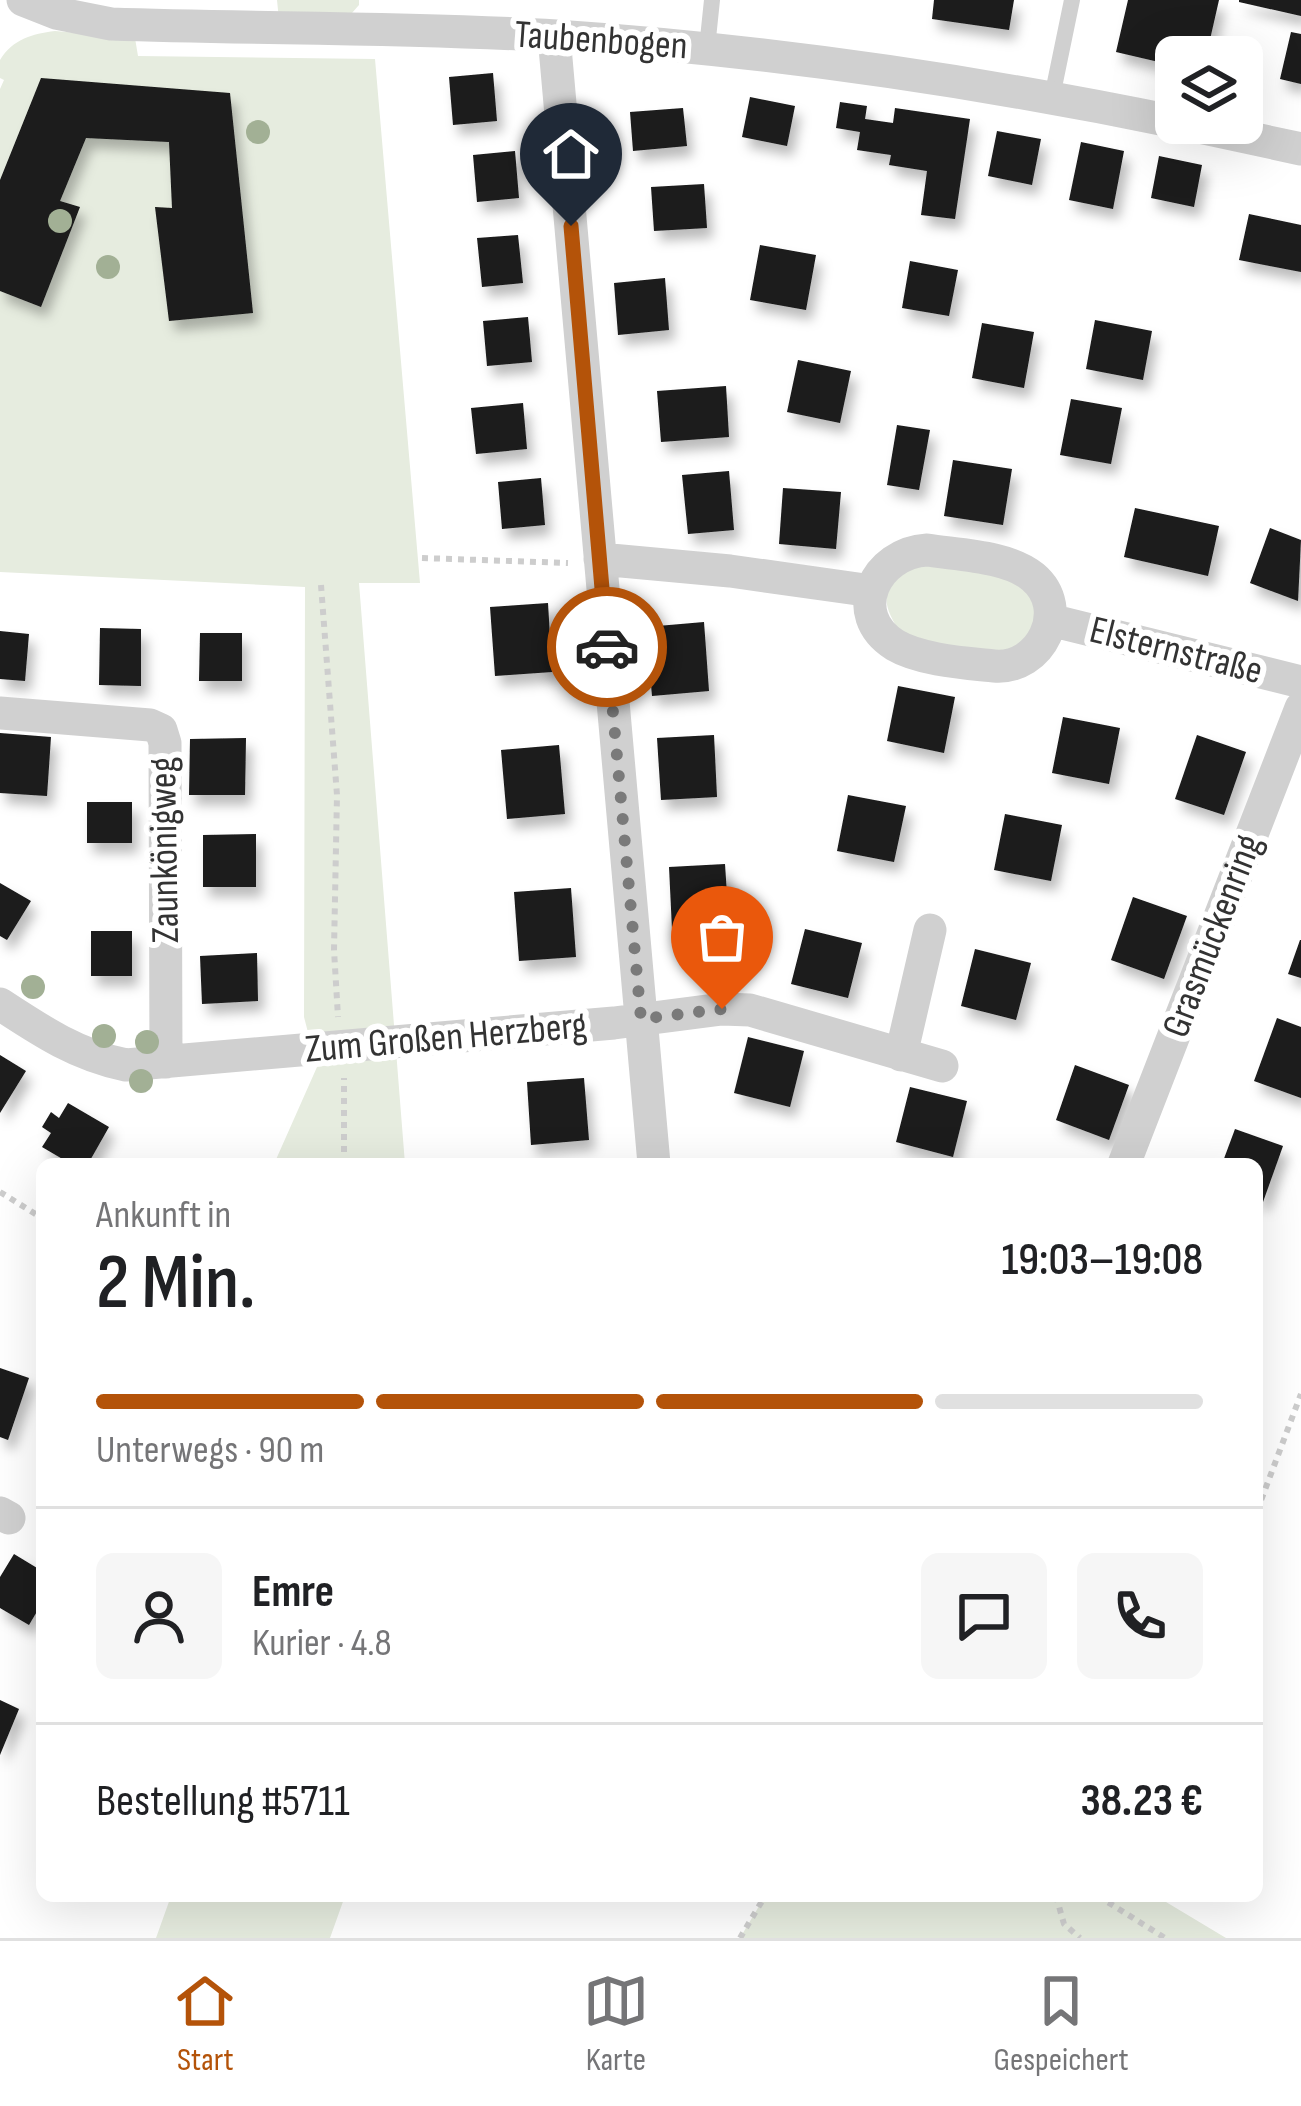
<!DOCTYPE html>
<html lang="de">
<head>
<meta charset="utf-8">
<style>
	body { margin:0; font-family:"Sofia Sans Condensed",sans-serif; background:#f6f6f6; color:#202124; height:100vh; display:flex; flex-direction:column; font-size:45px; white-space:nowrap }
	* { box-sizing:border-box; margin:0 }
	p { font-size:39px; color:#757577 }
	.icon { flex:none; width:66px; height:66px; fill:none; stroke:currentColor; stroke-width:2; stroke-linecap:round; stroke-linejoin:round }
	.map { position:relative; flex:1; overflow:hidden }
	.drawer { position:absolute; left:36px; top:1158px; width:1227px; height:744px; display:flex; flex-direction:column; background:#fff; border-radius:18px; box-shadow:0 12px 48px #0002 }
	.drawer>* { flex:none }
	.controls { position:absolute; left:1155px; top:36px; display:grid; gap:24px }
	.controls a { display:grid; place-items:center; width:108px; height:108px; border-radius:18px; background:#fff; box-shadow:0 12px 48px #0002; font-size:60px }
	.pin { position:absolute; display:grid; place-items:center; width:102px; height:102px; color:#fff; margin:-123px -51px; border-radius:50% 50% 50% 0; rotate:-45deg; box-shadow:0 0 12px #0007 }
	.pin .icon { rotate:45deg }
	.courier { position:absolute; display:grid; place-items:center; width:120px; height:120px; margin:-60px; border:9px solid #b45309; border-radius:50%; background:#fff; color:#222; box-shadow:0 3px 15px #0007 }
	.head em { font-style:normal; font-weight:600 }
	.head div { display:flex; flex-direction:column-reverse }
	.head { display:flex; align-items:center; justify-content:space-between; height:204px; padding:0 60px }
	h1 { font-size:78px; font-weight:600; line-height:90px }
	.bar { display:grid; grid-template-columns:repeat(4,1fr); gap:18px 12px; align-content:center; height:144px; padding:0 60px }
	.bar i { height:15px; border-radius:9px; background:#e0e0e0 }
	.bar .active { background:#b45309 }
	.bar p { grid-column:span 4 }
	.line { display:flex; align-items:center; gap:30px; padding:0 60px; border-top:3px solid #e0e0e0 }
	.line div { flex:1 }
	.round { display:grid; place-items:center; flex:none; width:126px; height:126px; border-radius:18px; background:#f6f6f6 }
	.menu { display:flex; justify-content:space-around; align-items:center; height:168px; border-top:3px solid #e0e0e0; background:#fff; font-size:33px; color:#757577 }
	.menu a { display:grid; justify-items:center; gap:6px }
	.menu .active { color:#b45309 }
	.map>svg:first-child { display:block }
	.green { fill:#e6ecdf }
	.building { fill:#1a1a1a; filter:url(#shadow) }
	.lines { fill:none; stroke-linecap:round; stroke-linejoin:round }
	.path { stroke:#cdcdcd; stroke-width:6; stroke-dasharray:6 6; stroke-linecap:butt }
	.service { stroke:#d0d0d0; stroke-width:16 }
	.minor { stroke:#d0d0d0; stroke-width:33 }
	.tree { fill:#a2b095 }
	.done { stroke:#7a7a7a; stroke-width:12; stroke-dasharray:0 21.6 }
	.route { stroke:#b45309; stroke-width:15 }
	.labels { text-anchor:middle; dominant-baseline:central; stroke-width:12; stroke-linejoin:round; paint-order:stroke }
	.street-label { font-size:39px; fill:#333; stroke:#fff }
</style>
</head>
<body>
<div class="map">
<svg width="1301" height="1938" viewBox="0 0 1301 1938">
	<defs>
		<filter id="shadow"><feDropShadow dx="6" dy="10" stdDeviation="6" flood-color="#0004"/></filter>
	</defs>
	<rect width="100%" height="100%" fill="#fff"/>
	<path class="green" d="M 277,0 L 359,0 L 359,5 L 337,30 L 280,30 Z
		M 55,31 L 135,38 L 138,56 L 375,59 L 420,583 L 359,583 L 405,1164 L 274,1164 L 317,1067 L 304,1017 L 305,587 L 0,572 L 0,89 L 4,80 L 0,78 L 0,60 C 13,39 32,34 55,31 Z
		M 914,562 L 1018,579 L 1037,605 L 1031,638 L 1006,656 L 903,637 C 879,600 880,591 914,562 Z
		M 171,1896 L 345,1896 L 330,1938 L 156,1938 Z
		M 765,1896 L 1156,1896 L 1226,1938 L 740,1938 Z"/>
	<path class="building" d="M 934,0 L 1014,0 L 1009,30 L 932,19 Z
		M 1128,0 L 1219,0 L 1206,57 L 1176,57 L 1176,66 L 1116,52 Z
		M 1239,0 L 1301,0 L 1301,16 L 1239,2 Z
		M 1291,32 L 1301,34 L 1301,84 L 1280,79 Z
		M 493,73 L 497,121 L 453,125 L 449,77 Z
		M 41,78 L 230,93 L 253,313 L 169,321 L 155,207 L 172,208 L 169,142 L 86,138 L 60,201 L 80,207 L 41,307 L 0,291 L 0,180 Z
		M 750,97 L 795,106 L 787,146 L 742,137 Z
		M 840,102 L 867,106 L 865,119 L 893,123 L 895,108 L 970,119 L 955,219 L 921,215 L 927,171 L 889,165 L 891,155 L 857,150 L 860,132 L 836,128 Z
		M 683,108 L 687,146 L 633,151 L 630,112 Z
		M 997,131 L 1041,139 L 1032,185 L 988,176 Z
		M 1081,142 L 1124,151 L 1113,209 L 1069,200 Z
		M 515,151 L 519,198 L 477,202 L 473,155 Z
		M 1159,156 L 1202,165 L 1194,207 L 1151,198 Z
		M 704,184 L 707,228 L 654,231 L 651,187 Z
		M 1249,214 L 1301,225 L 1301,272 L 1239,260 Z
		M 518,235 L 523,283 L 482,287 L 477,238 Z
		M 760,245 L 816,255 L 806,310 L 750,300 Z
		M 910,261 L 958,270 L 949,316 L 902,308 Z
		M 665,278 L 669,330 L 618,335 L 614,283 Z
		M 528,317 L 532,362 L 487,366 L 483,321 Z
		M 1095,320 L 1152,331 L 1143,380 L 1086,369 Z
		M 982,323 L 1034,332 L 1024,388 L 972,378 Z
		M 798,360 L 851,371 L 840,423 L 787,412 Z
		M 726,386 L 729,437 L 661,442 L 657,391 Z
		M 1071,399 L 1122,408 L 1111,464 L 1060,455 Z
		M 523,403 L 527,449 L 476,454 L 471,408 Z
		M 897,425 L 930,430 L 919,490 L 887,485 Z
		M 953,460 L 1012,469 L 1003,525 L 944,516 Z
		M 729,471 L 734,530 L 688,534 L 682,475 Z
		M 541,478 L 545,525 L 502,529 L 498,482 Z
		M 783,488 L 841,492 L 836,549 L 779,544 Z
		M 1135,508 L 1219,526 L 1208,576 L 1124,557 Z
		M 1270,528 L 1301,540 L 1298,601 L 1250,583 Z
		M 548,603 L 552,672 L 495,676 L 490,607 Z
		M 704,622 L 709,691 L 652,696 L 646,627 Z
		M 100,628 L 141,629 L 141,686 L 99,685 Z
		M 0,631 L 29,634 L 25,681 L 0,679 Z
		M 200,633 L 242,633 L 242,681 L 199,681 Z
		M 898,686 L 955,697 L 944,753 L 887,741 Z
		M 1063,717 L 1120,728 L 1109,784 L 1052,773 Z
		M 0,733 L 51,737 L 47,796 L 0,793 Z
		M 714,735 L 717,797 L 661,800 L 657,738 Z
		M 1197,735 L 1246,752 L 1224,815 L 1175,799 Z
		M 246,738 L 245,795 L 189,795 L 190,739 Z
		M 559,745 L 565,814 L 507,819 L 501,750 Z
		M 848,795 L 906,806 L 894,862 L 837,851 Z
		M 87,802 L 132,802 L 132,843 L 87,843 Z
		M 1005,814 L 1062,825 L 1051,881 L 994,870 Z
		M 256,834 L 256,887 L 203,887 L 203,835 Z
		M 725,864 L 729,926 L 672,929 L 669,867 Z
		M 0,883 L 31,901 L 7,940 L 0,936 Z
		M 571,888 L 576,957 L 519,961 L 514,892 Z
		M 1133,897 L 1187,916 L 1164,979 L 1111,960 Z
		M 805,929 L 862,943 L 848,998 L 791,984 Z
		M 91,931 L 132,931 L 132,976 L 91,976 Z
		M 1300,940 L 1301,940 L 1301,978 L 1288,974 Z
		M 975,949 L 1031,963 L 1016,1020 L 961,1006 Z
		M 257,953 L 258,1001 L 202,1004 L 200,956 Z
		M 1277,1018 L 1301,1027 L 1301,1098 L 1254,1081 Z
		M 748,1037 L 804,1051 L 790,1107 L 734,1093 Z
		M 0,1055 L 26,1071 L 0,1113 Z
		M 1075,1065 L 1129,1085 L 1109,1140 L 1056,1120 Z
		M 584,1078 L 589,1140 L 531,1145 L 527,1082 Z
		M 910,1087 L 967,1101 L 953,1157 L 896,1142 Z
		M 68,1103 L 109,1127 L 88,1164 L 71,1164 L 42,1147 L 51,1133 L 42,1127 L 51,1112 L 59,1118 Z
		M 1235,1129 L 1283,1146 L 1263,1202 L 1257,1199 L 1257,1164 L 1222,1164 Z
		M 0,1368 L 29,1378 L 8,1440 L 0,1437 Z
		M 14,1554 L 42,1571 L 42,1603 L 29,1625 L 0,1608 L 0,1577 Z
		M 0,1700 L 19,1709 L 0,1755 Z"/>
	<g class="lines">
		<path class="path" d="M 422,558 L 568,563
			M 321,585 L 337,795 L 334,950 L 338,1017
			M 344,1164 L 344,1078
			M 0,1192 L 42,1218
			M 1257,1511 L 1301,1394
			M 1056,1896 L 1064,1924 L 1080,1938
			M 1098,1896 L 1165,1938
			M 740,1938 L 765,1896"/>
		<path class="service" d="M 707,48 L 712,0
			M 1052,97 L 1072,0"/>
		<path class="minor" d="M 23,0 L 56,13 L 111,24 C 259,29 408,27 556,36 C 765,50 971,80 1176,122
			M 554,36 L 654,1164
			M 1181,123 L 1301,149
			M 927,550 C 958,555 1008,556 1033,577 C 1071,609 1041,670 994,666 C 966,663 920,660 895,645 C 846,614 875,553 927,550 Z
			M 600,559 L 730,571 L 872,591
			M 1050,620 L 1301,682
			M 0,713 L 150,725 L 161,730 L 165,743 L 166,1062
			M 0,1004 C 41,1031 77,1055 126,1065 L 614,1023 L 722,1009 L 750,1010 L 942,1066
			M 901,1055 L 930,930
			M 1124,1164 L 1301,708
			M 0,1513 L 9,1518"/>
	</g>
	<g class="tree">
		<circle cx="258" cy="132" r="12"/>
		<circle cx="60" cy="221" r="12"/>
		<circle cx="108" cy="267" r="12"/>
		<circle cx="33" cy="987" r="12"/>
		<circle cx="104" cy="1036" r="12"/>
		<circle cx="147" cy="1042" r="12"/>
		<circle cx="141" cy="1081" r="12"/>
	</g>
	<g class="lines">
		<path class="done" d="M 607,647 L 641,1019 L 722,1009"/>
		<path class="route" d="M 571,226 L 607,647"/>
	</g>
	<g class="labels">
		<g class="street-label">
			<text transform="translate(601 41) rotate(4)">Taubenbogen</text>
			<text transform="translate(1176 651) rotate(14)">Elsternstraße</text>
			<text transform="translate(165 850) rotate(-91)">Zaunkönigweg</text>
			<text transform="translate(1213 936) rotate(-69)">Grasmückenring</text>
			<text transform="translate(446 1038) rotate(-5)">Zum Großen Herzberg</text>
		</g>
	</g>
</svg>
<div class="controls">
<a><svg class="icon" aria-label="layers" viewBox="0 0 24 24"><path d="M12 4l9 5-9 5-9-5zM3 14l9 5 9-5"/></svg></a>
</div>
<div class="pin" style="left:722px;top:1009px;background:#ea580c"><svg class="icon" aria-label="bag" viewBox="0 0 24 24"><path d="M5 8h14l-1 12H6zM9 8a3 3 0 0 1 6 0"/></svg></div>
<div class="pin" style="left:571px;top:226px;background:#1f2937"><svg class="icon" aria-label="home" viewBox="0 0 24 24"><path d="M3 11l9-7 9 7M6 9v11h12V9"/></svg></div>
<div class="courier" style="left:607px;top:647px"><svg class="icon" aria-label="car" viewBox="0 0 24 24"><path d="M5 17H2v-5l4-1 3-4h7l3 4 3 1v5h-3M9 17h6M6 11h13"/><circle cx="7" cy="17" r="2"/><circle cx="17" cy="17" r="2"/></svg></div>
<section class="drawer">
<div class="head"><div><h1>2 Min.</h1><p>Ankunft in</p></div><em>19:03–19:08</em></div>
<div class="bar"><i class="active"></i><i class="active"></i><i class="active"></i><i></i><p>Unterwegs · 90 m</p></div>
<div class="line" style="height:216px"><a class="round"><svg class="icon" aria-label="person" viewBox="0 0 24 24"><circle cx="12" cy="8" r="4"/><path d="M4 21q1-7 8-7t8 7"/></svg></a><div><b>Emre</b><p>Kurier · 4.8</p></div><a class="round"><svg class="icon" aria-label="chat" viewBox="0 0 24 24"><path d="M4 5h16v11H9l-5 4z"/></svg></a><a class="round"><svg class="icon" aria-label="phone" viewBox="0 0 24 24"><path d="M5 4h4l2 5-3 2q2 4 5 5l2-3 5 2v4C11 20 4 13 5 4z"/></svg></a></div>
<div class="line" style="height:156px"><div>Bestellung #5711</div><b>38.23 €</b></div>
</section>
</div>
<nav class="menu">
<a class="active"><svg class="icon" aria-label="home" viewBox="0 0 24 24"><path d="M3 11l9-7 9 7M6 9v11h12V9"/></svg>Start</a>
<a><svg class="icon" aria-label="map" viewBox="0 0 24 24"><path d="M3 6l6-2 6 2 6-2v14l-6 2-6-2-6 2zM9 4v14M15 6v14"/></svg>Karte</a>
<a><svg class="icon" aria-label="saved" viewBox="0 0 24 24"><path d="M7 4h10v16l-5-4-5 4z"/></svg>Gespeichert</a>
</nav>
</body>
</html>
